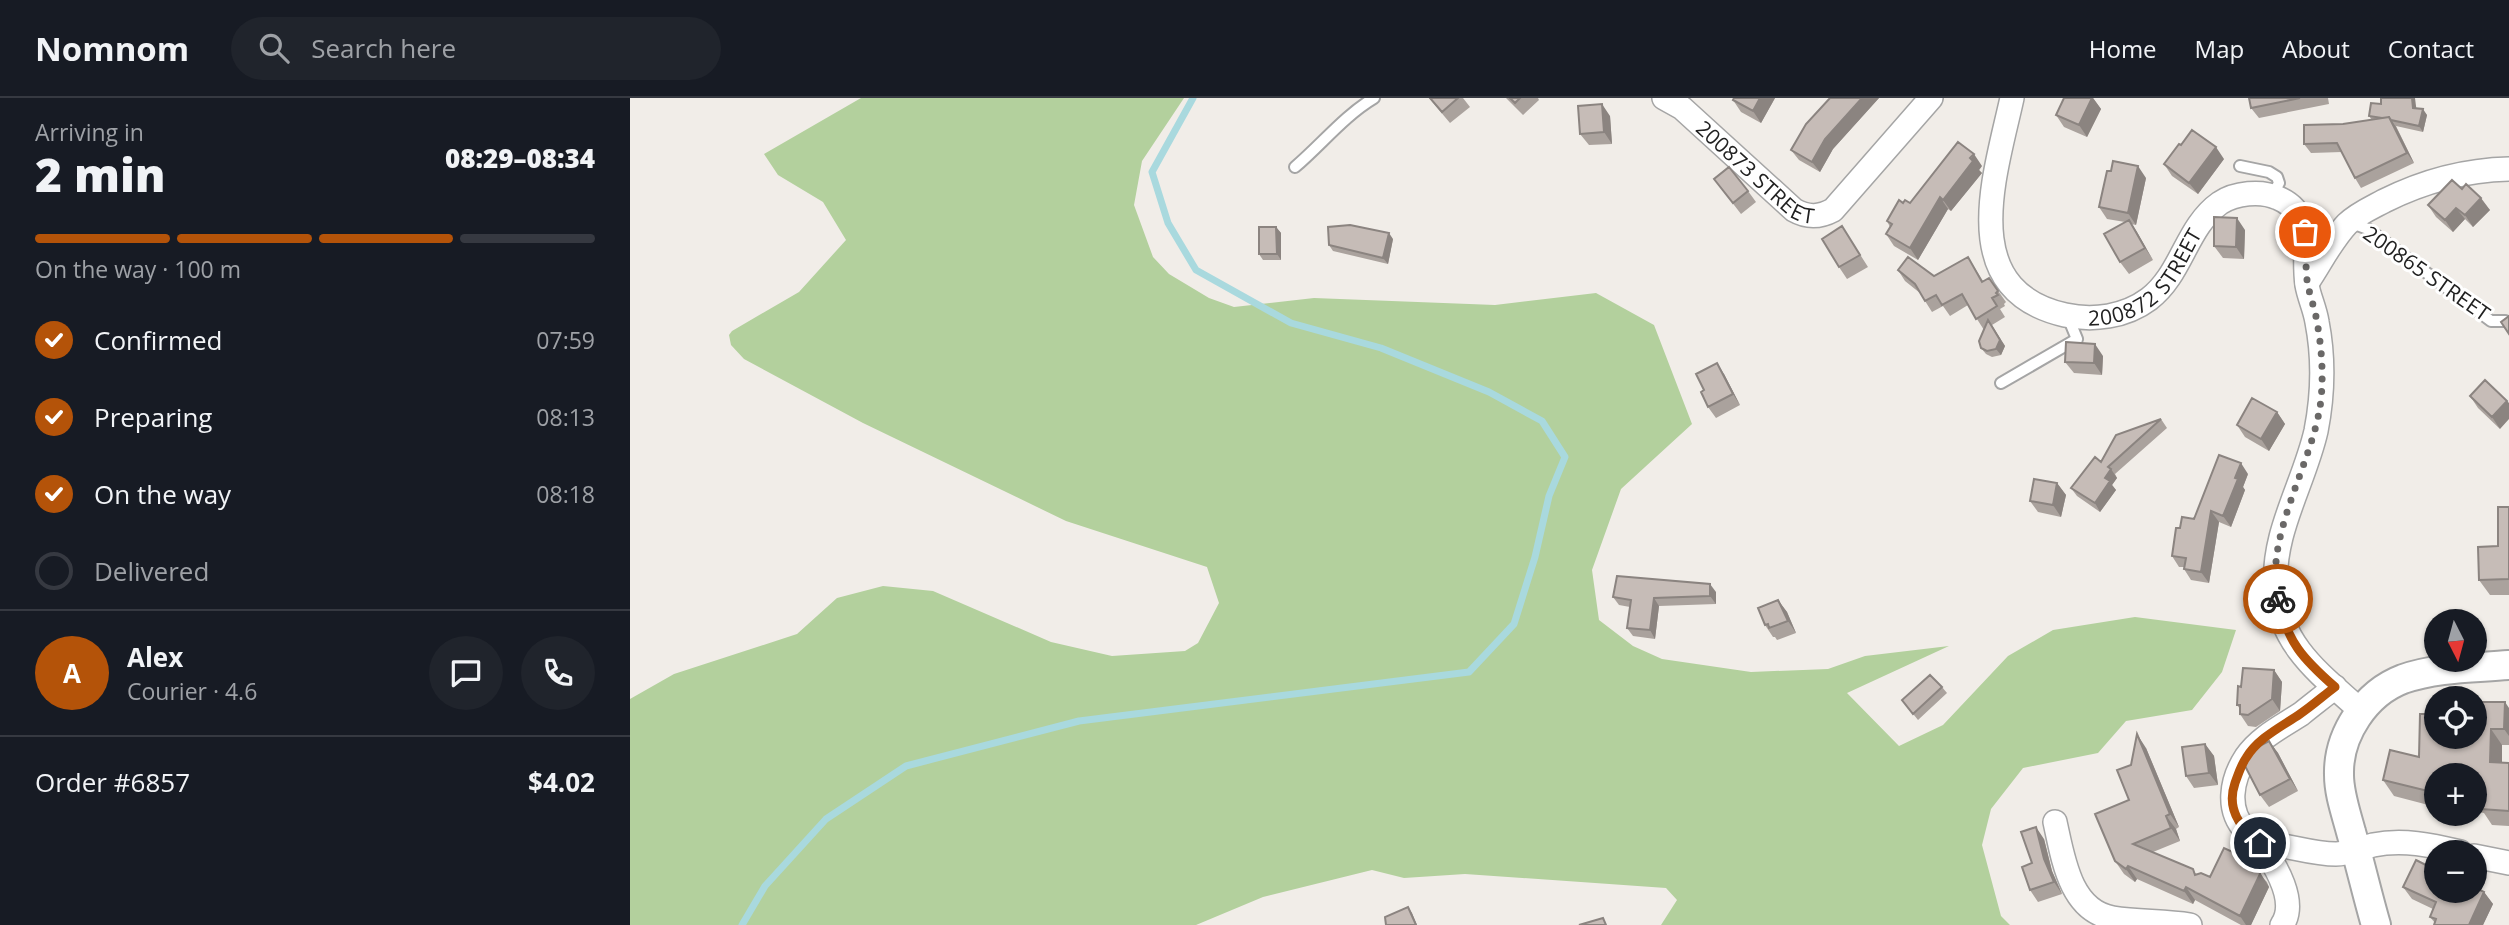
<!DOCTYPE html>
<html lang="en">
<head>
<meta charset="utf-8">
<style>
	body { margin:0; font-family:"Open Sans",sans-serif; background:#20242c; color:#f1f3f6; height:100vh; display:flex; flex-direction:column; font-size:26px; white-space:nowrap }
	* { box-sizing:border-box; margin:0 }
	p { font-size:23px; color:#9ea1a6 }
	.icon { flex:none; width:38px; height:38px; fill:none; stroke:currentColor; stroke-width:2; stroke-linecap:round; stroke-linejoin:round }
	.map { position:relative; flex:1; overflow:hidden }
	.details { display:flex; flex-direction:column; background:#171b24; width:630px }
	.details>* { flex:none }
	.needle { width:46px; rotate:174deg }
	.tools { position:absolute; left:1794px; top:511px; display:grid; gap:14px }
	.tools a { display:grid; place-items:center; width:63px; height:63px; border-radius:50%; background:#171b24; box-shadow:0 2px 5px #0004; font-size:35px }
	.pin { position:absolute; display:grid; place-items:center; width:60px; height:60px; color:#fff; margin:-30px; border:4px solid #fff; border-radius:50%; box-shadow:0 2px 7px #0007 }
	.courier { position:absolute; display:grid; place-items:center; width:70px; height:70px; margin:-35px; border:5px solid #b45309; border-radius:50%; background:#fff; color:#222; box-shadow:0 2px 9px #0007 }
	.headline em { font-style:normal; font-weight:800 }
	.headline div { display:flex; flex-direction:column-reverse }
	.headline { display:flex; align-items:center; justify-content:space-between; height:119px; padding:0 35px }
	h1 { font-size:46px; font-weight:800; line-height:52px }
	.bar { display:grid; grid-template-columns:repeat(4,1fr); gap:10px 7px; align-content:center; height:84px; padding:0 35px }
	.bar i { height:9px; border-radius:5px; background:#363941 }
	.bar .on { background:#b45309 }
	.bar p { grid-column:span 4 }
	.line { display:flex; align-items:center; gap:18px; padding:0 35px; border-top:2px solid #363941 }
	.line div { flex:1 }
	.round { display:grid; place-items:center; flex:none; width:74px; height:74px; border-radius:37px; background:#20242c }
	ol { padding:0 35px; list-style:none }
	li { display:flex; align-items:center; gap:21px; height:77px }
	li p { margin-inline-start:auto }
	li .icon { padding:7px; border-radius:50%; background:#b45309; color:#fff; stroke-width:4 }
	li:last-child { color:#9ea1a6 }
	li i { width:38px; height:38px; border:4px solid #363941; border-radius:50% }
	header { display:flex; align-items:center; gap:42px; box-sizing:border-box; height:98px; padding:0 35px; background:#171b24; border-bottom:2px solid #363941 }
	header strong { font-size:33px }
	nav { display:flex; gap:38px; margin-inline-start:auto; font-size:24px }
	.search { width:490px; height:63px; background:#20242c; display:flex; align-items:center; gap:18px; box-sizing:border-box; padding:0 24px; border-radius:38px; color:#9ea1a6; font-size:26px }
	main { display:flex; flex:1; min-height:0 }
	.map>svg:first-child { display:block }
	.forest { fill:#b3d09d }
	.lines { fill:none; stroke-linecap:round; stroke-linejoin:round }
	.stream { stroke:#a9d9de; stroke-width:7 }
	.service-casing { stroke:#a5a5a5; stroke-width:14 }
	.minor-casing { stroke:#a5a5a5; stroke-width:26 }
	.tertiary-casing { stroke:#a5a5a5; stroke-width:32 }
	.service { stroke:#fff; stroke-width:10 }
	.minor { stroke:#fff; stroke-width:23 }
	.tertiary { stroke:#fff; stroke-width:28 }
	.wall { fill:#aaa29d }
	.shaded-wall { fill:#8b8480 }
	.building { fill:#c6bcb7; stroke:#8b8480; stroke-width:2 }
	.done { stroke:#6a6867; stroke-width:7; stroke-dasharray:0 12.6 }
	.route { stroke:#b45309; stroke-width:9 }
	.labels { text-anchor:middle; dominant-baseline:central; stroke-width:6; stroke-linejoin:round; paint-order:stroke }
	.street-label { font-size:21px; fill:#212121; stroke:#fff }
</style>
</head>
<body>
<header>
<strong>Nomnom</strong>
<div class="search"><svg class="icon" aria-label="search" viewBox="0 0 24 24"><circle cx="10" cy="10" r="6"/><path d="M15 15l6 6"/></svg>Search here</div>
<nav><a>Home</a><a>Map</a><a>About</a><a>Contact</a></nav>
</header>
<main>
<section class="details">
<div class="headline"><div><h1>2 min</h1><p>Arriving in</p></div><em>08:29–08:34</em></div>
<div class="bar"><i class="on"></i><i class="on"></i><i class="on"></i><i></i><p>On the way · 100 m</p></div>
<ol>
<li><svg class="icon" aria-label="check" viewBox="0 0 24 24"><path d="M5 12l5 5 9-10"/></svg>Confirmed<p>07:59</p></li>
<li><svg class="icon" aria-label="check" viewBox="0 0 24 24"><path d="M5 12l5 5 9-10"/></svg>Preparing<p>08:13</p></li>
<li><svg class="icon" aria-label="check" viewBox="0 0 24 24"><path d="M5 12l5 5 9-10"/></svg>On the way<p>08:18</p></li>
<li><i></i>Delivered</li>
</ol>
<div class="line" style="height:126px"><b class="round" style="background:#b45309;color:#fff">A</b><div><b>Alex</b><p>Courier · 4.6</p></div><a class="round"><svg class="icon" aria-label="chat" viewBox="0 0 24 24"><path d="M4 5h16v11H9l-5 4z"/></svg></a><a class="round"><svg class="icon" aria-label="phone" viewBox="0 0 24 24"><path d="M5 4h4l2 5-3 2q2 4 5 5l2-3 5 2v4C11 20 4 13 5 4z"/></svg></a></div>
<div class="line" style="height:91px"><div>Order #6857</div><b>$4.02</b></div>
</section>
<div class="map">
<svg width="1879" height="827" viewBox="0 0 1879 827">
	<rect width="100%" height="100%" fill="#f1ede8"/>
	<path class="forest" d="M 231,0 L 554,0 L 512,63 L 504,107 L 523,159 L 539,176 L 579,200 L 604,209 L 684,200 L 865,207 L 966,195 L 1024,227 L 1062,326 L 991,391 L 962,472 L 969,522 L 1003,548 L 1032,561 L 1121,574 L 1198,571 L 1235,558 L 1319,548 L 1217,595 L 1269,648 L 1313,627 L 1378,558 L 1423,532 L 1505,519 L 1606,532 L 1592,574 L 1562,612 L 1496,623 L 1468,655 L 1393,670 L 1361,711 L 1352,747 L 1371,818 L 1380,827 L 1031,827 L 1047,802 L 1036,790 L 835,776 L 774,780 L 742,772 L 633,799 L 566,827 L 0,827 L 0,601 L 44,576 L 167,536 L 207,500 L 253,488 L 303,493 L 421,544 L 482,558 L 555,553 L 568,545 L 589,505 L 577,469 L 436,423 L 233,325 L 114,261 L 101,247 L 99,237 L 102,233 L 169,194 L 216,142 L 193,104 L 148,77 L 134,56 Z"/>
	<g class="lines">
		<path class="stream" d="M 112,827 L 135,788 L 196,721 L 276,668 L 449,623 L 839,574 L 884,526 L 905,459 L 919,398 L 935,359 L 912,323 L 859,294 L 751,250 L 661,225 L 566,172 L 538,125 L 522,74 L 563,0"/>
		<defs>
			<path id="service" d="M 1610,68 L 1639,74 L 1647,79 L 1649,85 L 1642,98
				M 665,69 C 692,46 714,18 744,0
				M 1719,124 L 1738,131 L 1861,223 L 1875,223
				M 1371,285 L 1447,241 L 1438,219"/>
			<g id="minor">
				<path id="s1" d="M 1034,0 L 1052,10 L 1164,112 C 1178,120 1190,119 1203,112 L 1301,0"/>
				<path id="s2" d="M 1382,0 C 1365,78 1325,192 1435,217 C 1463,223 1495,219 1519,201 C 1552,176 1556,129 1590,105 C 1605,95 1631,92 1648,100 C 1686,116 1672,155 1677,187 C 1679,199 1685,211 1687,224 C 1694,260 1693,297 1686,333 C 1674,386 1641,436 1646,491 C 1650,549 1693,578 1731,613"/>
				<path d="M 1677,185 C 1690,166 1701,143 1717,126 C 1727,116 1741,110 1754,103 C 1794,83 1834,72 1879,71"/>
				<path d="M 1425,724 C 1433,760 1440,813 1483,820 C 1508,824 1534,823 1560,827"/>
				<path d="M 1630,745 C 1656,746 1680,756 1706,756 C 1719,756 1731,750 1743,747 C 1773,741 1801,747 1830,754"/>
				<path d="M 1844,758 L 1879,765"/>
				<path d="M 1652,827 C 1668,804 1645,767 1632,748 C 1628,742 1621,739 1616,733 C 1596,712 1601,682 1616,659 C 1630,639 1651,629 1671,616 C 1682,607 1694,598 1705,589"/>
			</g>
			<path id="tertiary" d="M 1746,827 C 1737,796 1730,765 1721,734 C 1716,715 1709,696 1709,677 C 1708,636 1736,595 1773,581 C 1807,569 1844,570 1879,567"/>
		</defs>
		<use href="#service" class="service-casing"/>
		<use href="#minor" class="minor-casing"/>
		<use href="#tertiary" class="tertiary-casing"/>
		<use href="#service" class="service"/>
		<use href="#minor" class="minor"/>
		<use href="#tertiary" class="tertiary"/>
	</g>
	<path class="wall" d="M 799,0 L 833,0 L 840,9 L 820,25 Z
		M 876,0 L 908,0 L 909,2 L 893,17 Z
		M 1145,0 L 1131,25 L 1111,14 L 1103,2 Z
		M 1200,0 L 1249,0 L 1203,51 L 1190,74 L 1169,62 L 1161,52 Z
		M 1434,0 L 1463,0 L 1471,11 L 1457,39 L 1434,29 L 1426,17 Z
		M 1619,0 L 1698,0 L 1699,6 L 1629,20 L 1621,10 Z
		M 1751,6 L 1786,10 L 1797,17 L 1793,34 L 1766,28 L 1784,65 L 1731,90 L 1725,80 L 1712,54 L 1681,55 L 1674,46 L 1713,26 L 1742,22 L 1739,18 Z
		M 980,18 L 982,46 L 959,47 L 950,36 Z
		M 1594,61 L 1568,96 L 1542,78 L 1534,66 Z
		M 1352,68 L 1349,72 L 1352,75 L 1321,113 L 1318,111 L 1288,162 L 1264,148 L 1256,136 L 1260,129 L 1257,123 L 1273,105 L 1280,105 Z
		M 1516,80 L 1506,127 L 1501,126 L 1523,162 L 1499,176 L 1490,164 L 1495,124 L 1477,121 L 1469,109 Z
		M 1084,81 L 1118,93 L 1126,104 L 1111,116 Z
		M 1832,91 L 1860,112 L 1843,129 L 1835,121 L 1823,134 L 1806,119 L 1798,107 Z
		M 1212,128 L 1238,169 L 1217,181 L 1209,169 Z
		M 646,129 L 651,135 L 651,162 L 633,162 L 629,156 Z
		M 1615,132 L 1614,161 L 1593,160 L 1584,148 Z
		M 763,141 L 758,166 L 703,153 L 699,147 Z
		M 1338,159 L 1353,183 L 1359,180 L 1376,204 L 1374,206 L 1375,208 L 1370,211 L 1375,219 L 1362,227 L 1375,248 L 1371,257 L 1362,259 L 1356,256 L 1351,250 L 1354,232 L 1338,207 L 1320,218 L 1313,208 L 1302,214 L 1290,195 L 1275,183 L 1268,172 L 1304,178 Z
		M 1473,258 L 1472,277 L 1444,275 L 1435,264 Z
		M 1094,276 L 1110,307 L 1086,320 L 1078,309 L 1074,292 Z
		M 1855,282 L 1870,331 L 1848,310 L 1840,298 Z
		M 1647,314 L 1655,326 L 1639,353 L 1615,339 L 1607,327 Z
		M 1531,321 L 1537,330 L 1485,376 L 1487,380 L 1482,387 L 1486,392 L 1470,414 L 1447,398 L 1441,390 L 1471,364 Z
		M 1618,376 L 1613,389 L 1615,392 L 1601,429 L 1589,424 L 1579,485 L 1561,482 L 1554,471 L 1554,469 L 1549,469 L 1542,458 L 1550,430 Z
		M 1427,385 L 1436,397 L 1431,419 L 1408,414 L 1400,403 Z
		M 1879,409 L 1879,497 L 1860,497 L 1849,482 L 1868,448 Z
		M 1086,494 L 1086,506 L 1029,508 L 1025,541 L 1003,538 L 997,530 L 1000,509 L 989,507 L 983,499 Z
		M 1148,502 L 1157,514 L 1166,535 L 1147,542 L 1145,539 L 1143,539 L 1135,527 Z
		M 1644,572 L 1652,584 L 1650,613 L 1626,629 L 1618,628 L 1610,616 L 1610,611 L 1607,607 L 1611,589 Z
		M 1312,589 L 1317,595 L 1288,622 L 1272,602 Z
		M 1879,610 L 1879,647 L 1872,647 L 1872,665 L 1879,665 L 1879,728 L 1862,727 L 1854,715 L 1844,713 L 1844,677 L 1806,677 L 1806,709 L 1764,698 L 1753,682 L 1789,659 L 1800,616 Z
		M 1639,643 L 1648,655 L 1668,693 L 1639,709 L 1630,697 Z
		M 1575,646 L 1584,658 L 1588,687 L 1564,690 L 1556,678 Z
		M 1516,650 L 1549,729 L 1546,731 L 1550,743 L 1523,754 L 1567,776 L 1580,779 L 1616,760 L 1621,768 L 1637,784 L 1639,789 L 1621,827 L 1611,827 L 1565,802 L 1563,806 L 1507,781 L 1505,784 L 1494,776 L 1485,763 L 1499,702 L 1501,667 Z
		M 1414,741 L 1422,773 L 1432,796 L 1408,804 L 1400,792 L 1402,765 Z
		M 1773,789 L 1854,794 L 1863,806 L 1853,827 L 1804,827 L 1805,825 L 1800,819 L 1803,811 L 1782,801 Z"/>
	<path class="shaded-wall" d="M 1130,0 L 1145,0 L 1131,25 L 1123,13 Z
		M 1232,0 L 1249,0 L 1203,51 L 1190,74 L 1182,64 L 1195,41 Z
		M 1462,0 L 1463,0 L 1471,11 L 1457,39 L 1449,27 Z
		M 1782,0 L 1785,0 L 1787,16 L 1783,10 Z
		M 972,6 L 980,18 L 982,46 L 974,34 Z
		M 1793,11 L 1797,17 L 1793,34 L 1789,28 Z
		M 1759,19 L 1766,29 L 1784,65 L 1777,55 Z
		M 1586,49 L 1594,61 L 1568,96 L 1559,85 Z
		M 1344,56 L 1352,68 L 1349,72 L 1352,75 L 1321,113 L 1313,102 Z
		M 1508,68 L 1516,80 L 1506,127 L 1498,115 Z
		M 1310,99 L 1318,111 L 1288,162 L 1280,150 Z
		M 1851,100 L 1860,112 L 1843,129 L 1835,117 Z
		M 1826,110 L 1835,121 L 1823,134 L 1815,122 Z
		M 1607,120 L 1615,132 L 1614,161 L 1606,149 Z
		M 1499,122 L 1507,134 L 1523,162 L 1515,150 Z
		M 646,129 L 651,135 L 651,162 L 647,156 Z
		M 759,135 L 763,141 L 758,166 L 753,160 Z
		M 1358,222 L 1375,248 L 1371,257 L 1366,251 Z
		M 1465,246 L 1473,258 L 1472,277 L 1464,265 Z
		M 1087,265 L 1094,276 L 1110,307 L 1103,296 Z
		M 1877,303 L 1879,305 L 1879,321 L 1870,331 L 1862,319 Z
		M 1647,314 L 1655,326 L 1639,353 L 1631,341 Z
		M 1611,365 L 1618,376 L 1613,389 L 1615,392 L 1601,429 L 1593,418 L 1605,380 Z
		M 1481,371 L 1487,380 L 1482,387 L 1486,392 L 1470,414 L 1465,405 L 1475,380 Z
		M 1427,385 L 1436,397 L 1431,419 L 1423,407 Z
		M 1581,413 L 1589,424 L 1579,485 L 1571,474 Z
		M 1080,486 L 1086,494 L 1086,506 L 1080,498 Z
		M 1024,500 L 1029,508 L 1025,541 L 1020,532 Z
		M 1148,502 L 1157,514 L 1166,535 L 1158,523 Z
		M 1644,572 L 1652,584 L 1650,613 L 1642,601 Z
		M 1875,604 L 1879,610 L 1879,638 L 1874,631 Z
		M 1861,631 L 1872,647 L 1872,680 L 1860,664 Z
		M 1507,636 L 1516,650 L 1549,729 L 1540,716 Z
		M 1639,643 L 1648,655 L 1668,693 L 1660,681 Z
		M 1575,646 L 1584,658 L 1588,687 L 1579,675 Z
		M 1536,718 L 1546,731 L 1550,743 L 1541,730 Z
		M 1406,729 L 1414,741 L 1422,773 L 1432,796 L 1424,784 L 1414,761 Z
		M 1498,768 L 1507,781 L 1505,784 L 1496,771 Z
		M 1628,771 L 1639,789 L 1621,827 L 1616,827 L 1610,818 Z
		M 1556,789 L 1565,802 L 1563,806 L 1554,793 Z
		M 1854,794 L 1863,806 L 1853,827 L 1839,827 Z
		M 778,809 L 782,815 L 787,827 L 786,827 Z"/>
	<path class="building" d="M 800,0 L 828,0 L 812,14 Z
		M 880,0 L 890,0 L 885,5 Z
		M 1104,0 L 1130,0 L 1123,13 L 1103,2 Z
		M 1200,0 L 1232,0 L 1195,41 L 1182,64 L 1161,52 L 1176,26 Z
		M 1434,0 L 1462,0 L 1449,27 L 1426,17 Z
		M 1619,0 L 1670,0 L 1621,10 Z
		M 1751,0 L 1782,0 L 1783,10 L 1793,11 L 1789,28 L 1761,22 L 1759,19 L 1752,20 L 1739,18 L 1741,5 L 1751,6 Z
		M 972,6 L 974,34 L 950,36 L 948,8 Z
		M 1759,19 L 1777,55 L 1725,80 L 1707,45 L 1674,46 L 1674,27 L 1713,26 Z
		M 1562,32 L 1586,49 L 1559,85 L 1534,66 L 1549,46 L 1551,47 Z
		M 1328,44 L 1344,56 L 1340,60 L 1343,63 L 1313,102 L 1310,99 L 1280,150 L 1256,136 L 1262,126 L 1257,123 L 1269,102 L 1273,105 L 1275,102 L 1280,105 Z
		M 1483,63 L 1508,68 L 1498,115 L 1469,109 L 1477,73 L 1481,73 Z
		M 1099,69 L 1118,93 L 1103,105 L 1084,81 Z
		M 1822,82 L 1832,91 L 1836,86 L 1851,100 L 1835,117 L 1826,110 L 1815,122 L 1798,107 Z
		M 1584,119 L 1607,120 L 1606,149 L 1584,148 Z
		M 1499,122 L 1515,150 L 1490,164 L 1474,136 Z
		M 720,127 L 759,135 L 753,160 L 699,147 L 698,129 Z
		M 1212,128 L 1230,157 L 1209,169 L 1192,141 Z
		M 629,129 L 646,129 L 647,156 L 629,156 Z
		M 1278,159 L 1304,178 L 1338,159 L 1352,184 L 1359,180 L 1368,193 L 1366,195 L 1368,197 L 1362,200 L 1367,208 L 1346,221 L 1332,196 L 1312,207 L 1306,197 L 1295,203 L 1285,186 L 1268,172 Z
		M 1879,218 L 1879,236 L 1871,224 Z
		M 1358,222 L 1370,242 L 1366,251 L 1357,253 L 1351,250 L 1349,243 Z
		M 1436,244 L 1465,246 L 1464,265 L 1435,264 Z
		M 1087,265 L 1103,296 L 1078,309 L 1071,294 L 1074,292 L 1066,276 Z
		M 1855,282 L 1877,303 L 1862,319 L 1840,298 Z
		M 1622,300 L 1647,314 L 1631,341 L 1607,327 Z
		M 1531,321 L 1478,369 L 1481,371 L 1475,380 L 1480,383 L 1465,405 L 1441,390 L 1465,359 L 1471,364 L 1486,337 Z
		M 1589,357 L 1611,365 L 1605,380 L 1608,381 L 1593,418 L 1581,413 L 1571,474 L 1554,471 L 1556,460 L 1542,458 L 1546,430 L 1550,430 L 1552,419 L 1564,421 Z
		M 1404,381 L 1427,385 L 1423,407 L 1400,403 Z
		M 1868,409 L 1879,409 L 1879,481 L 1849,482 L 1848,449 L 1868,448 Z
		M 987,478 L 1080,486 L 1080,498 L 1024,500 L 1020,532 L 997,530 L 1001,502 L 983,499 Z
		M 1148,502 L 1158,523 L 1139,530 L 1138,526 L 1135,527 L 1128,510 Z
		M 1613,570 L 1644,572 L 1642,601 L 1618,617 L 1610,616 L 1610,607 L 1607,607 L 1608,588 L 1611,589 Z
		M 1300,577 L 1312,589 L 1283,616 L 1272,602 Z
		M 1800,604 L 1806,604 L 1806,639 L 1844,639 L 1844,604 L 1875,604 L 1874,631 L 1861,631 L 1860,664 L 1879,665 L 1879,713 L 1851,711 L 1851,701 L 1844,700 L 1844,677 L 1806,677 L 1806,695 L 1753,682 L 1760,652 L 1789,659 L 1790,616 L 1800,616 Z
		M 1507,636 L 1540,716 L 1536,718 L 1541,730 L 1503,746 L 1563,771 L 1565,777 L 1571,775 L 1580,779 L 1594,750 L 1616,760 L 1614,765 L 1628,771 L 1630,776 L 1610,818 L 1556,789 L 1554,793 L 1498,768 L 1496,771 L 1485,763 L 1465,716 L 1499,702 L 1487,672 L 1501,667 Z
		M 1639,643 L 1660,681 L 1630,697 L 1614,666 L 1622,652 Z
		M 1575,646 L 1579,675 L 1556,678 L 1552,649 Z
		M 1406,729 L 1414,761 L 1424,784 L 1400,792 L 1392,769 L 1402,765 L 1391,734 Z
		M 1786,762 L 1806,772 L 1806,793 L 1844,793 L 1844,789 L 1854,794 L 1839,827 L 1804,827 L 1806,821 L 1800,819 L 1806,804 L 1773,789 Z
		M 778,809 L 786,827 L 756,827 L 755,819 Z
		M 973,820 L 976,827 L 949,827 Z"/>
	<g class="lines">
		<path class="done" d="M 1648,501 C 1634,440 1680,370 1690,309 C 1694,282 1692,251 1687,224 C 1685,211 1680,199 1678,187 C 1674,170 1678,151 1675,134"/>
		<path class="route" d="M 1630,745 C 1610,730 1596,711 1605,685 C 1608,677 1611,667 1616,660 C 1628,640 1651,629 1670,616 C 1682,608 1693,598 1705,589 C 1673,561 1657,544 1648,501"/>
	</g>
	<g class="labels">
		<g class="street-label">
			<text stroke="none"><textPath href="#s1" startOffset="119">200873 STREET</textPath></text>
			<text stroke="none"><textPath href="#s2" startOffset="354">200872 STREET</textPath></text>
			<text transform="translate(1797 175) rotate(35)">200865 STREET</text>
		</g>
	</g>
</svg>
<div class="tools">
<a><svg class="needle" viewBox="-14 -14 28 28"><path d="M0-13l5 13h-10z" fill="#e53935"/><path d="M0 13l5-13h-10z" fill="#9ea1a6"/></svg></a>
<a><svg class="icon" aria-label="locate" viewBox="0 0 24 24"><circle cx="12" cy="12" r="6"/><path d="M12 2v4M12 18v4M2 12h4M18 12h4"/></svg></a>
<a>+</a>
<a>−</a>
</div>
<div class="pin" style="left:1675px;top:134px;background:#ea580c"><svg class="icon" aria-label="bag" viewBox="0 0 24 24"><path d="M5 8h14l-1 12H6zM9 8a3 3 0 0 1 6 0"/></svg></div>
<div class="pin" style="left:1630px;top:745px;background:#1f2937"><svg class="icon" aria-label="home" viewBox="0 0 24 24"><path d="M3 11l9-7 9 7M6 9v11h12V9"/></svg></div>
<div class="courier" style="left:1648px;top:501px"><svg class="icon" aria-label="bike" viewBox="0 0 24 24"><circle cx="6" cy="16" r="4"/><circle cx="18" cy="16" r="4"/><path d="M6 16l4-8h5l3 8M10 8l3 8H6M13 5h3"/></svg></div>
</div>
</main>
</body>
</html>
